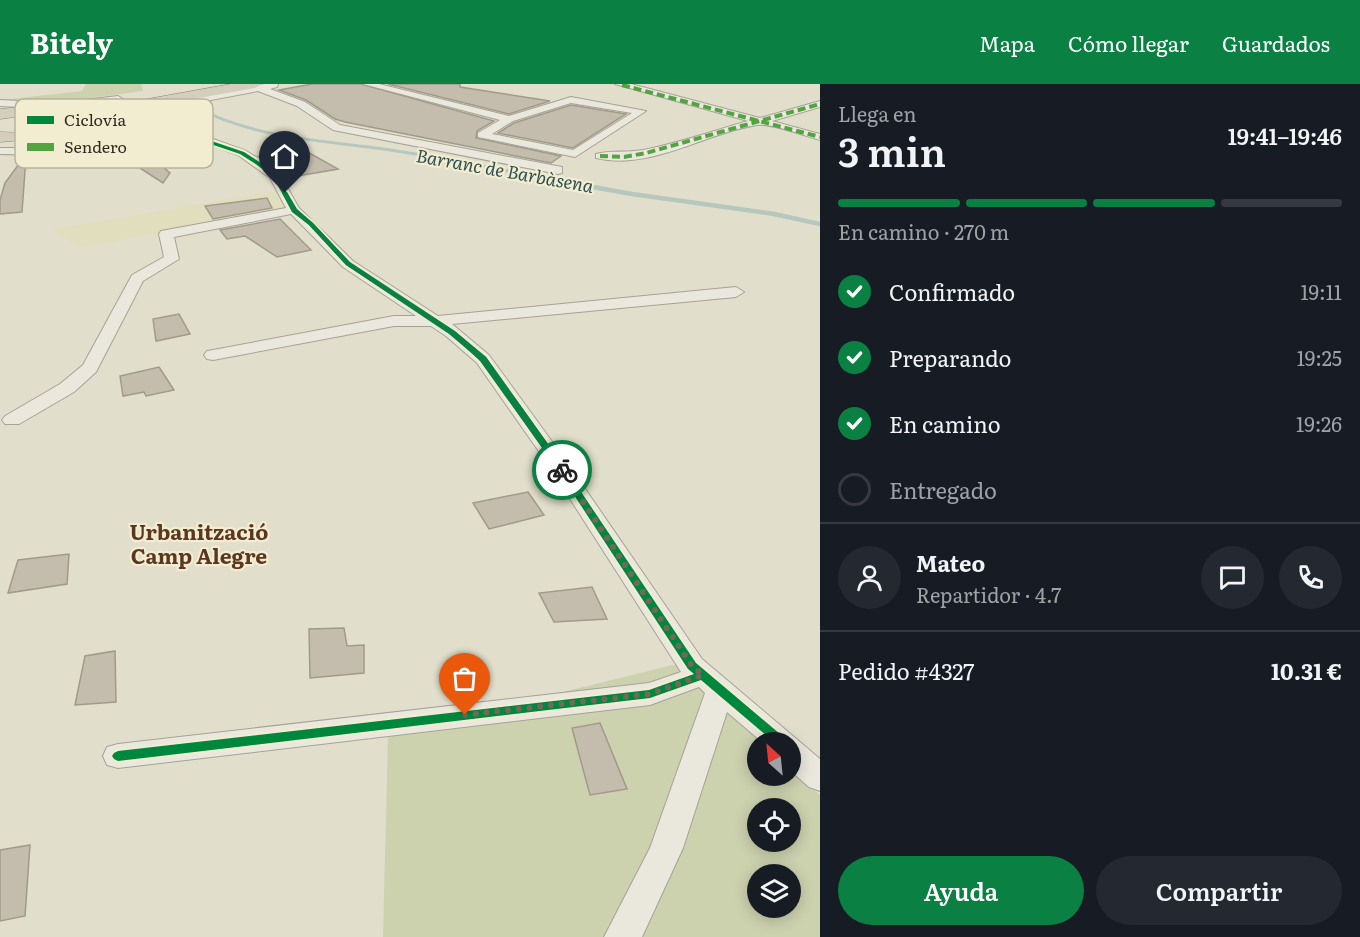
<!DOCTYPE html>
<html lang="es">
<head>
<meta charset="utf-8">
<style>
	body { margin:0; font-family:Literata,serif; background:#242831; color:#f1f3f6; height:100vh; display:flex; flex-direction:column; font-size:22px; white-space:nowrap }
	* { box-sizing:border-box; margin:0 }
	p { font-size:20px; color:#9ea1a6 }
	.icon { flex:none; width:33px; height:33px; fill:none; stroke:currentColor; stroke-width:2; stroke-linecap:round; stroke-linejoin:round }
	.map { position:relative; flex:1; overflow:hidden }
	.panel { display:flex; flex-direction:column; background:#171b24; width:540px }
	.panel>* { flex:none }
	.needle { width:39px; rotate:333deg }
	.controls { position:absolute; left:747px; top:648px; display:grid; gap:12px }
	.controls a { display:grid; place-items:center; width:54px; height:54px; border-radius:50%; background:#171b24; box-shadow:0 3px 15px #0003; font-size:30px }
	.pin { position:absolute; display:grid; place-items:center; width:51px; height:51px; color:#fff; margin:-62px -26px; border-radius:50% 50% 50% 0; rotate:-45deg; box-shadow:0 0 6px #0007 }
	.pin .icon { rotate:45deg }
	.courier { position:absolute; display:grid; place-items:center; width:60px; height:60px; margin:-30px; border:4px solid #0b8043; border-radius:50%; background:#fff; color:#222; box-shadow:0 2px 8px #0007 }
	.summary em { font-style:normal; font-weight:600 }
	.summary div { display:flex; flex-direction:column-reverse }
	.summary { display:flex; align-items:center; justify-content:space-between; height:102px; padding:0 18px }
	h1 { font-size:39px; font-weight:600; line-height:45px }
	.bar { display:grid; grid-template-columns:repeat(4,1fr); gap:9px 6px; align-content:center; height:72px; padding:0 18px }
	.bar i { height:8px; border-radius:4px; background:#363941 }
	.bar .on { background:#0b8043 }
	.bar p { grid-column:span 4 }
	.line { display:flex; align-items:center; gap:15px; padding:0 18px; border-top:2px solid #363941 }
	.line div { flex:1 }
	.round { display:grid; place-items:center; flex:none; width:63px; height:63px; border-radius:32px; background:#242831 }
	ol { padding:0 18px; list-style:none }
	li { display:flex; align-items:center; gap:18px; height:66px }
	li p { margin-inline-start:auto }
	li .icon { padding:6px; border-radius:50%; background:#0b8043; color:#fff; stroke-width:4 }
	li:last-child { color:#9ea1a6 }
	li i { width:33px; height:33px; border:3px solid #363941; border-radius:50% }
	.action { display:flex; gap:12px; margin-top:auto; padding:12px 18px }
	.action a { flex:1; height:69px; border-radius:36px; background:#0b8043; color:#fff; font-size:24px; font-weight:600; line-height:69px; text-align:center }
	.action a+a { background:#242831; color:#f1f3f6 }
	header { display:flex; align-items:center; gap:36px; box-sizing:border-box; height:84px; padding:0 30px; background:#0b8043; color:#fff }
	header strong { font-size:28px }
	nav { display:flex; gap:33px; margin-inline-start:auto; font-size:21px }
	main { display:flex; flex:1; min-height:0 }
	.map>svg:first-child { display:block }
	.farmland { fill:#e0debc }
	.green { fill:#ccd1ae; fill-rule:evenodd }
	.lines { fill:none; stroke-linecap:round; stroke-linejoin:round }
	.stream-far1 { stroke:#b6c7be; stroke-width:3 }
	.stream { stroke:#b6c7be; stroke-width:4.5 }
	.building { fill:#c4bcac; stroke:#a19a8b; stroke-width:1.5 }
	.minor-casing { stroke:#a6a295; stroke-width:2 }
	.highway-casing { stroke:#8b887b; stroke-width:1 }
	.minor { fill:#eae7dd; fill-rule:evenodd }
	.highway { fill:#d4cebc; fill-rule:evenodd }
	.quiet { stroke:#52a441; stroke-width:4; stroke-dasharray:8 4; stroke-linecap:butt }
	.cycleway-casing { stroke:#f2edd1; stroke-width:4 }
	.cycleway { fill:#00873e; fill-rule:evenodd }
	.route { fill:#0b8043 }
	.done { stroke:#706a5b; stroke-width:6; stroke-dasharray:0 10.8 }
	.labels { text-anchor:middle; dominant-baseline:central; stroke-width:4.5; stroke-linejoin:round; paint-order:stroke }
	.far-water-label { font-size:18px; font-style:italic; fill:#2e4f52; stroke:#f2edd1 }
	.neighbourhood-label { font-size:21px; font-weight:bold; fill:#5c3621; stroke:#f2edd1 }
	.key { fill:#f2edd1; stroke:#b9b39b; stroke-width:1.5 }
	.key-label { font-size:16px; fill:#332b1e }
</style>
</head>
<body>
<header>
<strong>Bitely</strong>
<nav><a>Mapa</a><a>Cómo llegar</a><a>Guardados</a></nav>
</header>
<main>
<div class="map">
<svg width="820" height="853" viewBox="0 0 820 853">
	<rect width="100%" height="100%" fill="#e1decb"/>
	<path class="farmland" d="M 277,107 L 285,125 L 80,164 L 53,145 Z"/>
	<path class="green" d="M 86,0 L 141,0 L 143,7 L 59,18 L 2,16 L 82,7 Z
		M 677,580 L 764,658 L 758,658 L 758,692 L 790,692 L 791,683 L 820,711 L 820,853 L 383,853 L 388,651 ZM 758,724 L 790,724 L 790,758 L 758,758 ZM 758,790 L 790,790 L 790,824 L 758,824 Z"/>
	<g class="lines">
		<path class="stream-far1" d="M 194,22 C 252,54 319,56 384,65 C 438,73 492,84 545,94"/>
		<path class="stream" d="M 537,93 L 632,110 L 774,130 L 820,140"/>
	</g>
	<path class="building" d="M 312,0 L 361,0 L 494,37 L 477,47 L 476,54 L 561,72 L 551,79 L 345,38 L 335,35 L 306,16 L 279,6 Z
		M 388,0 L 460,0 L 460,3 L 550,17 L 509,30 Z
		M 571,21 L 626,30 L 573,64 L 498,49 L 514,39 Z
		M 117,44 L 170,89 L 163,99 L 87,50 Z
		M 297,62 L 338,85 L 292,93 L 259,72 Z
		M 24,73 L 26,73 L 22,128 L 0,130 L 0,116 L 5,99 Z
		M 267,114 L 272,124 L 213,135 L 205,122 Z
		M 280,135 L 311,166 L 277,173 L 245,152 L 227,155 L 220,146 Z
		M 179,230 L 190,250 L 156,257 L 153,235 Z
		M 159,283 L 174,306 L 146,312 L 144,308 L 123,312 L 120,292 Z
		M 528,408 L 544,431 L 489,445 L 473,419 Z
		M 69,470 L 67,500 L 8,509 L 18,476 Z
		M 592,503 L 607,535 L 554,538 L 539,509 Z
		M 344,544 L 347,562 L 364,561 L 364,589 L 310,594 L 309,545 Z
		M 115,567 L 116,618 L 75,621 L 85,572 Z
		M 600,639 L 627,705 L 590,711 L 572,644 Z
		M 30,761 L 25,832 L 0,837 L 0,766 Z"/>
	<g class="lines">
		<defs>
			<path id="minor" d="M 264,0 L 278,0 L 277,3 L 270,5 L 305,18 L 340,41 L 562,83 L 562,89 L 558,90 L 333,46 L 297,22 L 258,7 L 142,29 L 246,67 L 263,77 L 279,89 L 299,124 L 353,177 L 438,232 L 736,203 L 744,208 L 736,213 L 452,240 L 489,271 L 564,374 L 702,575 L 820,675 L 820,707 L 809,703 L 790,686 L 790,658 L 762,658 L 727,628 L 683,764 L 642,853 L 604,853 L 650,764 L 705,609 L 699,603 L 650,621 L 118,684 L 107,681 L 103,672 L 107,663 L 118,660 L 649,599 L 681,588 L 547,379 L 477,279 L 446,252 L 431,242 L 394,242 L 213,276 L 207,275 L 204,271 L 207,267 L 213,266 L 394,232 L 416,232 L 343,183 L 291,130 L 174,153 L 179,175 L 143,197 L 96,288 L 74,308 L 19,340 L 5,340 L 2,336 L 5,332 L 60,300 L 83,281 L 132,191 L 164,173 L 159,150 L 161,147 L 286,124 L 270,94 L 238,71 L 129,31 L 72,42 L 68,41 L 68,37 Z
				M 363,0 L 379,0 L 509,32 L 571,13 L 646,27 L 575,73 L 478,53 L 478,49 L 500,36 ZM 571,19 L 632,29 L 573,66 L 492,50 L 513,37 Z
				M 615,0 L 631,0 L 760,34 L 820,17 L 820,23 L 772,37 L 820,50 L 820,56 C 805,52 772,39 757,41 C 705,49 650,87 596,74 L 596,70 C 611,66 627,69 643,66 C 678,59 713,47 748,37 Z
				M 118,12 L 123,15 L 121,17 L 60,25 L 0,22 L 0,16 L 60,19 Z
				M 73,57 L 77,58 L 79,64 C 64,75 19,70 0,70 L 0,64 L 53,64 L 67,61 Z"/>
			<path id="highway" d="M 231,0 L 262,0 L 255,4 L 111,30 L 78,39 L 66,49 L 50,54 L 0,58 L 0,48 C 21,49 49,50 65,35 L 45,29 L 0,35 L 0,25 L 45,21 L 74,27 L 77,30 L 109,22 Z"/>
		</defs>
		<use href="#minor" class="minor-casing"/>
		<use href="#highway" class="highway-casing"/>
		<use href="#minor" class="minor"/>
		<use href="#highway" class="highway"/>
		<path class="quiet" d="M 622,1 L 820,53
			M 600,72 L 624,73 L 646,69 L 820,20"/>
		<defs>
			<path id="cycleway" d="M 127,26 L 179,46 L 244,68 L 261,79 L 277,91 L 296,125 L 313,139 L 350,179 L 454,247 L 486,273 L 561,378 L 696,579 L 786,655 L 788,658 L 774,658 L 701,596 L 650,614 L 118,677 L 114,675 L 112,672 L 114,669 L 118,667 L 649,606 L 694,590 L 688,585 L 553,379 L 480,277 L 450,249 L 346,181 L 309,141 L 292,127 L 273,93 L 257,81 L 240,70 L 175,48 L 127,28 Z"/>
		</defs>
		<use href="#cycleway" class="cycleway-casing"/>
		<use href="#cycleway" class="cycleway"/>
	</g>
	<path class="route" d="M 287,108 L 297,125 L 313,139 L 350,178 L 455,247 L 486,273 L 565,384 L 565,388 L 559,388 L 481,277 L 449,250 L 346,181 L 309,141 L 292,128 L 282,109 Z"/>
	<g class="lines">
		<path class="done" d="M 465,631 L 650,610 L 703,591 L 692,582 L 562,386"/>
	</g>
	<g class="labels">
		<g class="far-water-label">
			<text transform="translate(505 86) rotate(10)">Barranc de Barbàsena</text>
		</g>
		<g class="neighbourhood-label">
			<text x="199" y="446">Urbanització<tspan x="199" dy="24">Camp Alegre</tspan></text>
		</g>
	</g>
	<rect x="15" y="15" width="198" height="69" rx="9" class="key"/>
	<rect x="27" y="32" width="27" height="8" fill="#00873e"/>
	<rect x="27" y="59" width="27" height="8" fill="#52a441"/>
	<g class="key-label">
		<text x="64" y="42">Ciclovía</text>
		<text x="64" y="69">Sendero</text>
	</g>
</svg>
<div class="controls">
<a><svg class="needle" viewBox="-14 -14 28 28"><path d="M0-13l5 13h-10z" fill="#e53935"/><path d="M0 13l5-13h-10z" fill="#9ea1a6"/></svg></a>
<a><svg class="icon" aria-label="locate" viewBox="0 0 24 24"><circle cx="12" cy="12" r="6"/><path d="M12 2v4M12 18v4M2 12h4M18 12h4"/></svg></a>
<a><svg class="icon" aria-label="layers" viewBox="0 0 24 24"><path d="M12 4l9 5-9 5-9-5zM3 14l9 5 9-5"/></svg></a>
</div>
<div class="pin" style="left:465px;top:631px;background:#ea580c"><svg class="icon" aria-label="bag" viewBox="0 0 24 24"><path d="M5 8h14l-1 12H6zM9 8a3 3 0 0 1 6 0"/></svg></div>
<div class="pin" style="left:285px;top:109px;background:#1f2937"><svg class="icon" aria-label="home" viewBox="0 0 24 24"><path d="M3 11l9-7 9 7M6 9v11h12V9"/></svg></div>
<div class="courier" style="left:562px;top:386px"><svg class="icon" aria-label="bike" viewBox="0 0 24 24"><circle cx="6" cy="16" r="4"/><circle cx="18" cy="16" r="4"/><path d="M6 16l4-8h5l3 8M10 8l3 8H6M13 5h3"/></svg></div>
</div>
<section class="panel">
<div class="summary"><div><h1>3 min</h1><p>Llega en</p></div><em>19:41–19:46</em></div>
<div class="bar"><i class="on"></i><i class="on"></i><i class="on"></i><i></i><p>En camino · 270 m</p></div>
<ol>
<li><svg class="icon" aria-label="check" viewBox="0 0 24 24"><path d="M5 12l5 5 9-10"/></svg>Confirmado<p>19:11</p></li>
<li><svg class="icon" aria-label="check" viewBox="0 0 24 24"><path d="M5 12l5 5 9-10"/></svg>Preparando<p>19:25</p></li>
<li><svg class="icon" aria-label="check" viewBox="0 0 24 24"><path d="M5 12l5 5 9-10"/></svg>En camino<p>19:26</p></li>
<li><i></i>Entregado</li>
</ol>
<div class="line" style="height:108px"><a class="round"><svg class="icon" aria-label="person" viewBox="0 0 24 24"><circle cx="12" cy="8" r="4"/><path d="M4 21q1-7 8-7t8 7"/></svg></a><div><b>Mateo</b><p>Repartidor · 4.7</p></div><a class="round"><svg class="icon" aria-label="chat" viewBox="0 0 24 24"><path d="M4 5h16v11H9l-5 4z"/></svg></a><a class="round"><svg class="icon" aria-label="phone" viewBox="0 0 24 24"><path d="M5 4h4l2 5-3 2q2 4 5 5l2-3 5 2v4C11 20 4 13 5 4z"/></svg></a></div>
<div class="line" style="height:78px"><div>Pedido #4327</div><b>10.31 €</b></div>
<div class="action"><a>Ayuda</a><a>Compartir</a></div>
</section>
</main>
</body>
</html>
